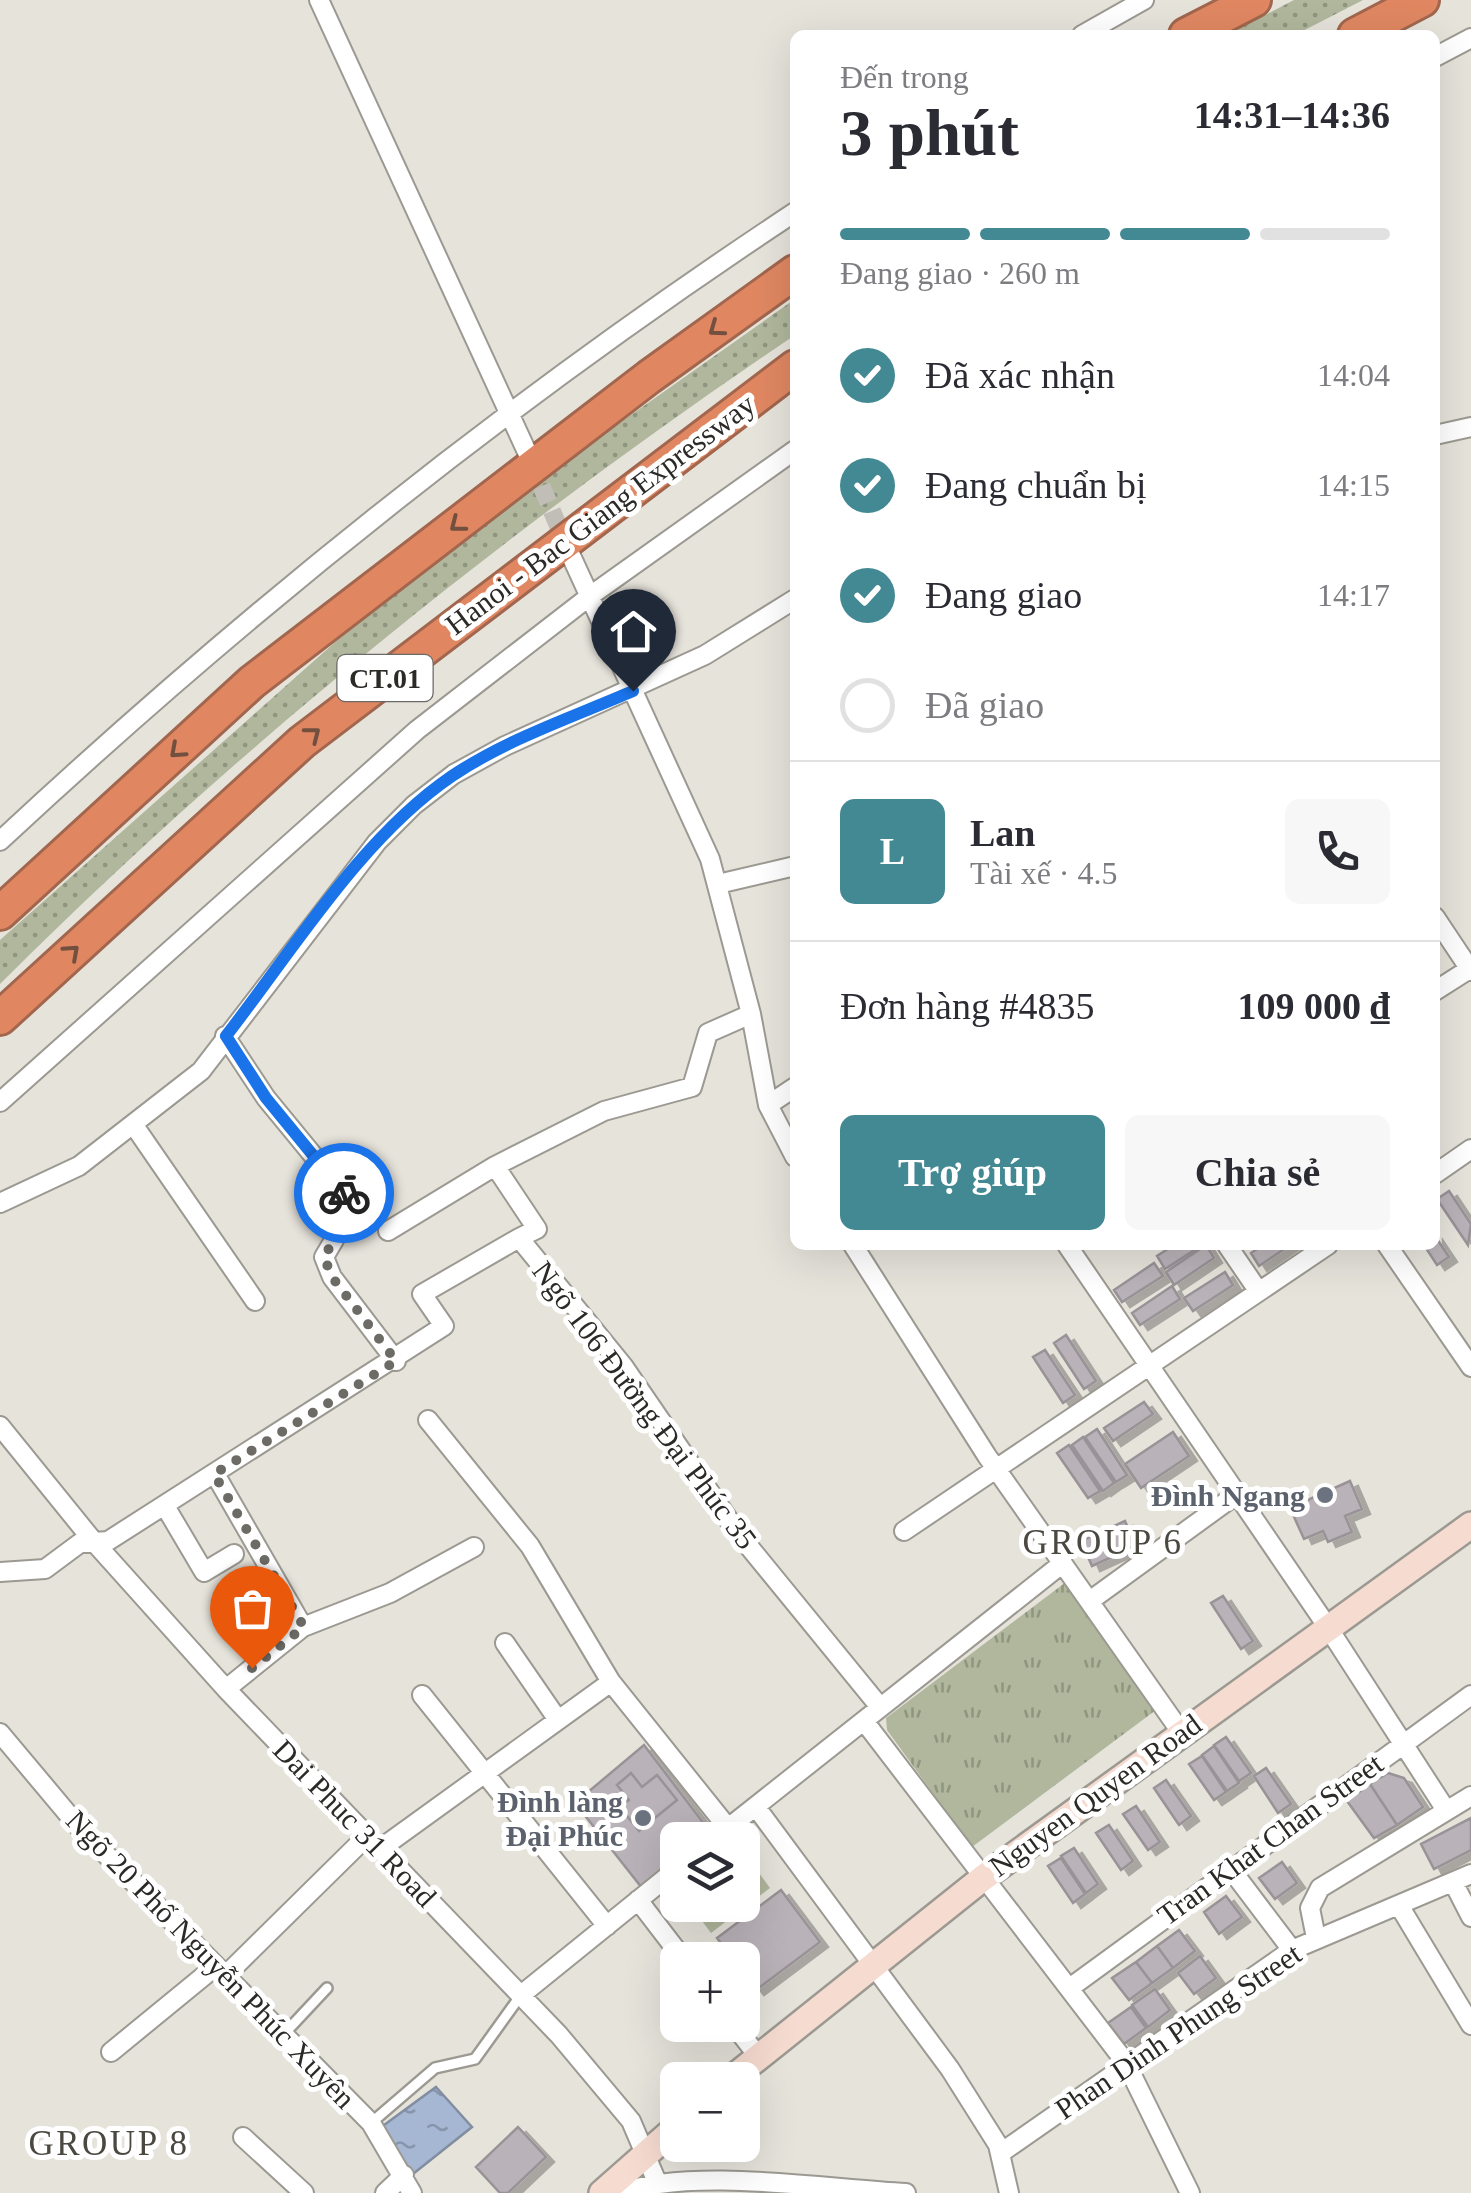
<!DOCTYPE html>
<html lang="vi">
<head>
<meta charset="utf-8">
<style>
	body { margin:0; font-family:Georgia,serif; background:#f7f7f7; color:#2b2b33; height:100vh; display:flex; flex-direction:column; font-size:38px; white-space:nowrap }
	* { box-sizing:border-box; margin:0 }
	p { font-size:32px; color:#7c7c81 }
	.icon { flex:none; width:55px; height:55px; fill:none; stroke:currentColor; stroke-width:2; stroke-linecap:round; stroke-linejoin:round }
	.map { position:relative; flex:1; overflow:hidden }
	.details { position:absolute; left:790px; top:30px; width:650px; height:1220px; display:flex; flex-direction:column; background:#fff; border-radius:15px; box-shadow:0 10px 40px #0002 }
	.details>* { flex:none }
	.controls { position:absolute; left:660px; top:1822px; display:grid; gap:20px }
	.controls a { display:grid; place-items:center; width:100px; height:100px; border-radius:15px; background:#fff; box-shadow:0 10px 40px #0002; font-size:50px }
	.pin { position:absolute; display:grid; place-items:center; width:85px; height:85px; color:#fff; margin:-102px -42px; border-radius:50% 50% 50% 0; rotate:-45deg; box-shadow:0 0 10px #0007 }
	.pin .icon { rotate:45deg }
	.courier { position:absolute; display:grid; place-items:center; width:100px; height:100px; margin:-50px; border:8px solid #1a73e8; border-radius:50%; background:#fff; color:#222; box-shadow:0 2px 12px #0007 }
	.head em { font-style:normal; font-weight:700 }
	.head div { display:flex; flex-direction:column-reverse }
	.head { display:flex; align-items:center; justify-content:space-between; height:170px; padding:0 50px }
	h1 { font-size:65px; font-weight:700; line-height:75px }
	.bar { display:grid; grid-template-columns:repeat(4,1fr); gap:15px 10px; align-content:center; height:120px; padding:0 50px }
	.bar i { height:12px; border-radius:8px; background:#e1e1e2 }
	.bar .selected { background:#438993 }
	.bar p { grid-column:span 4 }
	.line { display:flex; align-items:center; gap:25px; padding:0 50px; border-top:2px solid #e1e1e2 }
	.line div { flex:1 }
	.round { display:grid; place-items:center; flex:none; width:105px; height:105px; border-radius:15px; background:#f7f7f7 }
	ol { padding:0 50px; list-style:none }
	li { display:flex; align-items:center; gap:30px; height:110px }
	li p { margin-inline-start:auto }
	li .icon { padding:10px; border-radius:50%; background:#438993; color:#fff; stroke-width:4 }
	li:last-child { color:#7c7c81 }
	li i { width:55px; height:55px; border:5px solid #e1e1e2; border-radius:50% }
	.primary-button { display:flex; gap:20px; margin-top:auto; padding:20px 50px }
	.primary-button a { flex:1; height:115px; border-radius:15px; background:#438993; color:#fff; font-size:40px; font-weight:700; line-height:115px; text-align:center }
	.primary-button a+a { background:#f7f7f7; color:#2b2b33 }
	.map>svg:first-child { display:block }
	.grass { fill:url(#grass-dots) }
	.park { fill:url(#park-tufts) }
	.pitch { fill:#b0b79c }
	.water { fill:url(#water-ripples); stroke:#818da0; stroke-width:2.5 }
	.building { fill:#b9b2b8; stroke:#999297; stroke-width:2.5; filter:url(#shadow) }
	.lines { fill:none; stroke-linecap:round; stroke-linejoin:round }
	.street-tunnel { stroke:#c1beb7; stroke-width:18; stroke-dasharray:18 9; stroke-linecap:butt }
	.lane-casing { stroke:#9b9991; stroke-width:14 }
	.street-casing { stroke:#9b9991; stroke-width:22 }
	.secondary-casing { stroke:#9b9991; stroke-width:30 }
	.highway-casing { stroke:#a1664d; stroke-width:38 }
	.lane { stroke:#fff; stroke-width:9 }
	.street { stroke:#fff; stroke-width:18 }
	.secondary { stroke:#f6dbd0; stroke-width:25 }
	.highway { stroke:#e08762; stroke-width:32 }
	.oneway { stroke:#734f3f }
	.done { stroke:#6c6b66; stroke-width:10; stroke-dasharray:0 18 }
	.route { stroke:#1a73e8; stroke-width:12 }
	.worship-dot { fill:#6b7280; stroke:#fff; stroke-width:4 }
	.labels { text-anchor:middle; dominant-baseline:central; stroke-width:10; stroke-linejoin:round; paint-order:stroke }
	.shield { fill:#fff; stroke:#6b6a68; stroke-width:2.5 }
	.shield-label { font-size:28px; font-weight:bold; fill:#2b2a27 }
	.street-label { font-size:30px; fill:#2b2a27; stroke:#fff }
	.worship-label { font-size:30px; font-weight:bold; fill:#5b616d; stroke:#fff; text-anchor:end }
	.quarter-label { font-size:35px; letter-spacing:2.5px; fill:#4a4841; stroke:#fff }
</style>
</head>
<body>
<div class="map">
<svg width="1471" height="2193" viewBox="0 0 1471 2193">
	<defs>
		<pattern id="grass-dots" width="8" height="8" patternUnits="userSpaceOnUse" patternTransform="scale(2.5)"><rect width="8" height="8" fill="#b0b79c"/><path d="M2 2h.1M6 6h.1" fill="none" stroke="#8f957f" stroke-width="1.8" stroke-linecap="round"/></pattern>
		<pattern id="park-tufts" width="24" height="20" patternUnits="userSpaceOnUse" patternTransform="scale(2.5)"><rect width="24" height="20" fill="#b0b79c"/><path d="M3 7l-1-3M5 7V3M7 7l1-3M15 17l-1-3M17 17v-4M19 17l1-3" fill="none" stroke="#8f957f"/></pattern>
		<pattern id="water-ripples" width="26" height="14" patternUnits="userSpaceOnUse" patternTransform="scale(2.5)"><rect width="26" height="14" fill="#a6b7d4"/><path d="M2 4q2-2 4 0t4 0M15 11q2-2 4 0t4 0" fill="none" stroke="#8795ac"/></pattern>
		<filter id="shadow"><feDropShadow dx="8" dy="5" stdDeviation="0" flood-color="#0004"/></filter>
	</defs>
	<rect width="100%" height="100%" fill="#e6e3db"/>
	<path class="grass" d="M 1294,0 L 1363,0 L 1295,35 L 1227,35 Z
		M 795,299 L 795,335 C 512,526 241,743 0,984 L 0,940 L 360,620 L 580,451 Z"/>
	<path class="park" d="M 1066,1582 L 1156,1710 L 972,1847 L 887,1730 L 886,1718 Z"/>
	<path class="pitch" d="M 751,1862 L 770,1888 L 711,1933 L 691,1906 L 742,1905 L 743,1868 Z"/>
	<path class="water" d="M 436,2087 L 472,2127 L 413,2174 L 380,2128 Z"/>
	<path class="building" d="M 1449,1191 L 1471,1224 L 1468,1245 L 1437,1199 Z
		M 1435,1236 L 1449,1257 L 1437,1265 L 1424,1245 L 1435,1245 Z
		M 1174,1245 L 1202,1245 L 1165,1269 L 1157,1256 Z
		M 1206,1245 L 1214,1258 L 1174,1285 L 1166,1272 Z
		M 1263,1245 L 1290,1245 L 1259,1266 L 1251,1253 Z
		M 1154,1263 L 1163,1276 L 1122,1302 L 1114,1290 Z
		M 1225,1272 L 1233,1285 L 1193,1311 L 1184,1298 Z
		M 1172,1286 L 1180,1299 L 1140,1325 L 1132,1313 Z
		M 1066,1335 L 1096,1381 L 1084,1389 L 1054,1343 Z
		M 1045,1350 L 1075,1395 L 1063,1403 L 1033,1357 Z
		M 1144,1402 L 1153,1414 L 1113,1441 L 1104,1428 Z
		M 1097,1429 L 1127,1475 L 1116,1482 L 1085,1437 Z
		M 1173,1432 L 1189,1456 L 1141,1488 L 1125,1464 Z
		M 1083,1437 L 1114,1483 L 1103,1491 L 1072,1445 Z
		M 1069,1445 L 1100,1491 L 1088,1498 L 1057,1453 Z
		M 1350,1481 L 1362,1509 L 1345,1516 L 1352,1532 L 1328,1542 L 1323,1531 L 1304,1539 L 1290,1508 Z
		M 1125,1521 L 1136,1546 L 1092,1566 L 1081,1541 Z
		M 1223,1596 L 1253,1641 L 1241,1649 L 1211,1603 Z
		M 1226,1737 L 1251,1773 L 1239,1781 L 1214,1745 Z
		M 644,1745 L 711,1833 L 703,1840 L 678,1840 L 678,1860 L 642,1888 L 575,1803 Z
		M 1214,1746 L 1239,1783 L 1227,1791 L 1202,1755 Z
		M 1202,1756 L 1226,1792 L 1214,1800 L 1189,1764 Z
		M 1266,1768 L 1291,1804 L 1278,1813 L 1254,1776 Z
		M 631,1773 L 642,1787 L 657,1775 L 677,1800 L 639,1831 L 620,1807 L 629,1800 L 617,1785 Z
		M 1388,1773 L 1404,1778 L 1423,1807 L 1397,1825 L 1370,1784 Z
		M 1166,1780 L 1191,1816 L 1179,1825 L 1154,1788 Z
		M 1370,1784 L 1397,1825 L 1374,1838 L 1347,1801 Z
		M 1136,1806 L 1160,1842 L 1148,1850 L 1123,1814 Z
		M 1471,1818 L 1471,1850 L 1434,1869 L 1421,1844 Z
		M 1109,1825 L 1133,1861 L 1121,1870 L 1096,1833 Z
		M 1074,1848 L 1098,1884 L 1086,1893 L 1061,1856 Z
		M 1061,1858 L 1085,1894 L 1073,1903 L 1048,1866 Z
		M 1282,1862 L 1297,1883 L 1275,1899 L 1259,1878 Z
		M 781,1890 L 820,1942 L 756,1990 L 742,1972 L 742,1960 L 734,1960 L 717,1938 Z
		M 1226,1896 L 1242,1917 L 1219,1934 L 1204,1912 Z
		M 1179,1930 L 1195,1951 L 1173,1968 L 1157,1946 Z
		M 1157,1946 L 1173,1968 L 1152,1983 L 1136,1962 Z
		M 1200,1956 L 1216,1978 L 1194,1994 L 1178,1973 Z
		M 1136,1962 L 1152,1983 L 1129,2000 L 1112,1978 Z
		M 1155,1989 L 1170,2010 L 1148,2027 L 1132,2005 Z
		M 1131,2007 L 1146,2028 L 1124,2044 L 1108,2023 Z
		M 518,2127 L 546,2157 L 508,2193 L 500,2193 L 476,2167 Z"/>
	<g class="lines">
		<path class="street-tunnel" d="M 531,461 L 567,547"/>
		<defs>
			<path id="lane" d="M 283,2035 L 327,1988
				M 371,2123 L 435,2068 L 475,2059 L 521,1995"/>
			<path id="street" d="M 319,0 L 527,452
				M 1082,35 L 1144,0
				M 1435,57 L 1471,38
				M 1435,435 L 1471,427
				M 567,547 L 710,859 L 751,1014 L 768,1105 L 795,1157
				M 0,841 C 248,610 512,399 795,212
				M 718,884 L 795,866
				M 1435,917 L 1471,971
				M 1435,991 L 1471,968
				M 751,1014 L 708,1033 L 692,1087 L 604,1111 L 495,1166 L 537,1229 L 519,1238 L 624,1367 L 737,1532 L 880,1707
				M 225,1036 L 266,1098 L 344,1193 L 334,1240 L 324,1257 L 332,1277 L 396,1361
				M 0,1102 L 417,730 L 590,596 L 795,450
				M 768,1105 L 795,1087
				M 133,1124 L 255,1301
				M 1435,1174 L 1471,1149
				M 0,1203 L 79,1166 L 201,1071 L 377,842 L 414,805 L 454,774 L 505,746 L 705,655 L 795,599
				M 388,1231 L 495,1166
				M 853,1245 L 987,1456 L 1181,1732
				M 1067,1245 L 1327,1626 L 1446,1810
				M 1227,1245 L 1257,1289
				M 1387,1245 L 1471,1367
				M 428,1420 L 530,1546 L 611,1682 L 728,1828
				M 0,1426 L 94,1542 L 226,1689 L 559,2035 L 631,2121 L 657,2182
				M 215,1474 L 303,1627
				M 165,1506 L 204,1572 L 234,1554
				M 904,1531 L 1328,1245
				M 0,1572 L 45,1569 L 80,1543 L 108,1541 L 444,1326 L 422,1294 L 519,1238
				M 1091,1600 L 1237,1494
				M 505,1643 L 558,1720
				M 226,1689 L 303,1627 L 390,1593 L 474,1547
				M 422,1695 L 607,1926
				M 864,1721 L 1126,2063 L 1190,2193
				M 0,1733 L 78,1826 L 371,2123 L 412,2193
				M 756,1807 L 950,2069 L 998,2145 L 1009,2193
				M 713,1840 L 1063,1563
				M 380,1849 L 611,1682
				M 1230,1868 L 1292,1950
				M 1453,1882 L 1471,1917
				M 638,1900 L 684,1960
				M 1400,1907 L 1471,2025
				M 1316,1938 L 1310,1908 L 1320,1888 L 1471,1796
				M 225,1976 L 367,1836
				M 1071,1987 L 1471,1695
				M 521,1995 L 678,1868
				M 734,2025 L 758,2056
				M 111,2052 L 216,1966
				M 243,2137 L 304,2193
				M 1002,2152 L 1292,1950 L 1471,1874
				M 385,2193 L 404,2175
				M 620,2193 C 693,2167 825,2189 906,2193"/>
			<path id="secondary" d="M 730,2080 L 983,1878 L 1471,1525
				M 602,2193 L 678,2126"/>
			<path id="highway" d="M 1186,35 L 1254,0
				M 1355,35 L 1422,0
				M 0,913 L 252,682 L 649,377 L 795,272
				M 0,1018 L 302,742 L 795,367"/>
		</defs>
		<use href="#lane" class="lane-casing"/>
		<use href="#street" class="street-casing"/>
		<use href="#secondary" class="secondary-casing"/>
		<use href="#highway" class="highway-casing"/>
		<use href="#lane" class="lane"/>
		<use href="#street" class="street"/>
		<use href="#secondary" class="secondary"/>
		<use href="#highway" class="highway"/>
	</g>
	<defs><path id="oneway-chevron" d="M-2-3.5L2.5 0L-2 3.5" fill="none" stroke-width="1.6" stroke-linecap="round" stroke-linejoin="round" transform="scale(2.5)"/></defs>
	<g class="oneway">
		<use href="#oneway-chevron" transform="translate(716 329) rotate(144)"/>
		<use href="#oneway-chevron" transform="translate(457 525) rotate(142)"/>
		<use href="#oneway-chevron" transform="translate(313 734) rotate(-38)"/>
		<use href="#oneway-chevron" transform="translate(177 751) rotate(138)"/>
		<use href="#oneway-chevron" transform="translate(72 952) rotate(-42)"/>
	</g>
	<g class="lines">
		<path class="done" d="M 252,1668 L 304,1627 L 214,1474 L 396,1361 L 332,1277 L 324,1257 L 334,1240 L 344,1193"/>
		<path class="route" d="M 344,1193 L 266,1098 L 226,1036 C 293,950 361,838 452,776 C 507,739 573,717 633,691"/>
	</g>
	<g class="worship-dot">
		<circle cx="1325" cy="1495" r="10"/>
		<circle cx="643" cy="1818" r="10"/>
	</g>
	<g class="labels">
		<rect class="shield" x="337.5" y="655" width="95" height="46" rx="8"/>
		<g class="shield-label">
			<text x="385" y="678">CT.01</text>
		</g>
		<g class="street-label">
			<text transform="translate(600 514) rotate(-37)">Hanoi - Bac Giang Expressway</text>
			<text transform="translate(645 1405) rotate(53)">Ngõ 106 Đường Đại Phúc 35</text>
			<text transform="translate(1095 1795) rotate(-36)">Nguyen Quyen Road</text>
			<text transform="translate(355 1823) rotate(46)">Dai Phuc 31 Road</text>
			<text transform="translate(1270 1839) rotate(-36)">Tran Khat Chan Street</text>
			<text transform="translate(211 1959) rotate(46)">Ngõ 20 Phố Nguyễn Phúc Xuyên</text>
			<text transform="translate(1178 2031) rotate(-34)">Phan Dinh Phung Street</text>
		</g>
		<g class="worship-label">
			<text x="1305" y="1495">Đình Ngang</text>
			<text x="623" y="1801">Đình làng<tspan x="623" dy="34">Đại Phúc</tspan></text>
		</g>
		<g class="quarter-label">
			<text x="1103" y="1542">GROUP 6</text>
			<text x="109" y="2143">GROUP 8</text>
		</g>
	</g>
</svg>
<div class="controls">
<a><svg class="icon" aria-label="layers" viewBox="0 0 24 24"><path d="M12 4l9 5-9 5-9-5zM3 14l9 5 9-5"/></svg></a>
<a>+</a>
<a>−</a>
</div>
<div class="pin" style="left:252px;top:1668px;background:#ea580c"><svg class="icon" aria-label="bag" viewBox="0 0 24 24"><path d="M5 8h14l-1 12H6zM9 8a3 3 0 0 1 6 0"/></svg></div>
<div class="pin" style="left:633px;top:691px;background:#1f2937"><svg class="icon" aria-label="home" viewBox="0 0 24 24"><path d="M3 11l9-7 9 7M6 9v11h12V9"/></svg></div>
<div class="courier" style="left:344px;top:1193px"><svg class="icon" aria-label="bike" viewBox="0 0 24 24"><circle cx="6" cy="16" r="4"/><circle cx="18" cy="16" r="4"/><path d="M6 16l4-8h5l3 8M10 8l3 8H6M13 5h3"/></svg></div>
<section class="details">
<div class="head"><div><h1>3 phút</h1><p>Đến trong</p></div><em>14:31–14:36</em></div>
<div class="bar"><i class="selected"></i><i class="selected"></i><i class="selected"></i><i></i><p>Đang giao · 260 m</p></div>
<ol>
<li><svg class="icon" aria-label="check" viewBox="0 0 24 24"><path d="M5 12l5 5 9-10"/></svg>Đã xác nhận<p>14:04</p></li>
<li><svg class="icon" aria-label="check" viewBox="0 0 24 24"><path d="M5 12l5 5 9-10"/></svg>Đang chuẩn bị<p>14:15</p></li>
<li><svg class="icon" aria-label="check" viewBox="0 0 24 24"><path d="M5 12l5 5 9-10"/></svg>Đang giao<p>14:17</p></li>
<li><i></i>Đã giao</li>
</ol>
<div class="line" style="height:180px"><b class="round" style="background:#438993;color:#fff">L</b><div><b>Lan</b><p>Tài xế · 4.5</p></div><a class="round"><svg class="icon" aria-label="phone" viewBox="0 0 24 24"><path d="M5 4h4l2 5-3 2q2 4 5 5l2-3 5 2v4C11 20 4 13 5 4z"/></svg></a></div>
<div class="line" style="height:130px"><div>Đơn hàng #4835</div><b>109 000 ₫</b></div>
<div class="primary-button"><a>Trợ giúp</a><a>Chia sẻ</a></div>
</section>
</div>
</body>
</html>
